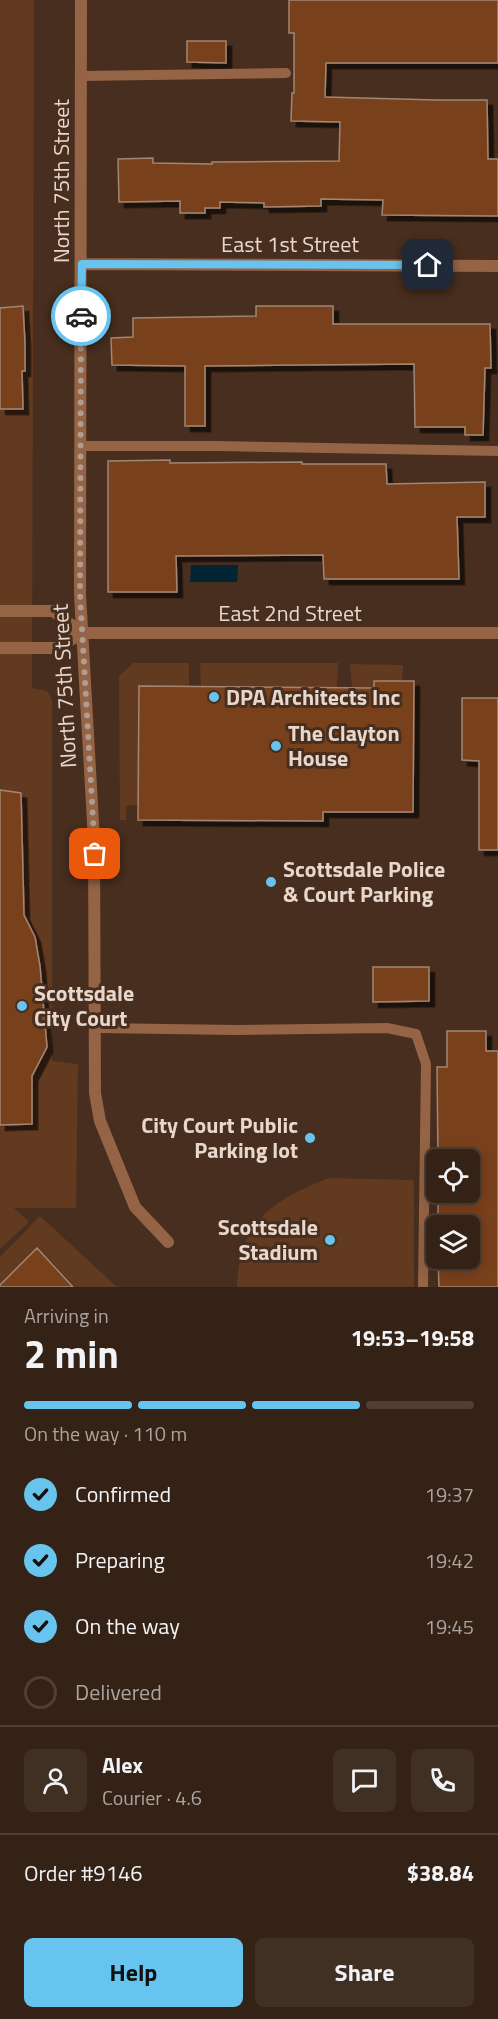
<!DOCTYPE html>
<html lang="en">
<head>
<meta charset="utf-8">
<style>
	body { margin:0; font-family:"Titillium Web",sans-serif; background:#402f23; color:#f1f3f6; height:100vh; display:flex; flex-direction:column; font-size:22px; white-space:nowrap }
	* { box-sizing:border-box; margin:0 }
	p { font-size:20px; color:#aaa4a1 }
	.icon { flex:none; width:33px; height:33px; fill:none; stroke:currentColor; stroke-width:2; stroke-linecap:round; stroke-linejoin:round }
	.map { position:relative; height:1287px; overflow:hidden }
	.sheet { display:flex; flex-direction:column; background:#352216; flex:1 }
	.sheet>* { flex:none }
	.tools { position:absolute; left:426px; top:1149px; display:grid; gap:12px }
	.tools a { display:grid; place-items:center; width:54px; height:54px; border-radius:9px; background:#352216; box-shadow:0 3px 15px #0003,0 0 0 2px #4f3f35; font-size:30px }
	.pin { position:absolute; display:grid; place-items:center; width:51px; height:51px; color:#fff; margin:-26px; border-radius:12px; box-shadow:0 3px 9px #0006 }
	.courier { position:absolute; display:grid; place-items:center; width:60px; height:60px; margin:-30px; border:4px solid #67c4ef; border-radius:50%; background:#fff; color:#222; box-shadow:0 2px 8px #0007 }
	.summary em { font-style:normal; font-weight:700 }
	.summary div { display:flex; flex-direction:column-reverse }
	.summary { display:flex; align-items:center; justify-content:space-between; height:102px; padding:0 24px }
	h1 { font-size:39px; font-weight:700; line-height:45px }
	.bar { display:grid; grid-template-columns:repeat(4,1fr); gap:9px 6px; align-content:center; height:72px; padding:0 24px }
	.bar i { height:8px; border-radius:4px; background:#4f3f35 }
	.bar .selected { background:#67c4ef }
	.bar p { grid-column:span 4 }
	.line { display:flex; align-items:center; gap:15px; padding:0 24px; border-top:2px solid #4f3f35 }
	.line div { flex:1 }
	.round { display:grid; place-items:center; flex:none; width:63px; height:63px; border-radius:9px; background:#402f23 }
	ol { padding:0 24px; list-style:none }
	li { display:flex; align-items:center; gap:18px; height:66px }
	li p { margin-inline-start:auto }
	li .icon { padding:6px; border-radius:50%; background:#67c4ef; color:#111; stroke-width:4 }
	li:last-child { color:#aaa4a1 }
	li i { width:33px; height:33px; border:3px solid #4f3f35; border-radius:50% }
	.button { display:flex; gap:12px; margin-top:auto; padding:12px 24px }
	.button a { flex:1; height:69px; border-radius:9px; background:#67c4ef; color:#111; font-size:24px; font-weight:700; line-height:69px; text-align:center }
	.button a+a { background:#402f23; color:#f1f3f6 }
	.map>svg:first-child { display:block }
	.green { fill:#623a20 }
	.water { fill:#032533 }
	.building { fill:#79411c; stroke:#a38573; stroke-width:1.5; filter:url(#shadow) }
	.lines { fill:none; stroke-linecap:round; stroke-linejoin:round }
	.service { stroke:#956345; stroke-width:10 }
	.minor { stroke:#956345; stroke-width:12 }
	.done { stroke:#b09c90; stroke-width:6; stroke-dasharray:0 10.8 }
	.route { stroke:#67c4ef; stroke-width:8 }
	.poi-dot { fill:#67c4ef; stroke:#472e1e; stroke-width:2 }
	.labels { text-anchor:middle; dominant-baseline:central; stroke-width:6; stroke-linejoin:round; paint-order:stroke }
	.street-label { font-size:22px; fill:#e8d7cd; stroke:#472e1e }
	.poi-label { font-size:22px; font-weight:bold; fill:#e8d7cd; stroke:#472e1e; text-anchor:start }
</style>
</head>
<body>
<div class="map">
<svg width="498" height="1287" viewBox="0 0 498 1287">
	<defs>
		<filter id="shadow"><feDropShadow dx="5.5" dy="5.5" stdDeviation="0" flood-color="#0009"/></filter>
	</defs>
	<rect width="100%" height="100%" fill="#472e1e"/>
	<path class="green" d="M 0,0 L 34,0 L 32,688 L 47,691 L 52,700 L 52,1061 L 78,1064 L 76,1208 L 14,1208 L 29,1222 L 0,1249 Z
		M 133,663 L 189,663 L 189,686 L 139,686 L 138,805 L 126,806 L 126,820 L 120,820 L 119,676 Z
		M 200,663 L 338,663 L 337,687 L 201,687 Z
		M 350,664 L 403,665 L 402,681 L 374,681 L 374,688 L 352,687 Z
		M 329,1178 L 414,1180 L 414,1287 L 237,1287 C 239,1221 273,1200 329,1178 Z
		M 40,1216 L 117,1287 L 0,1287 L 0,1257 Z"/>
	<path class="water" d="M 191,565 L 238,565 L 237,582 L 190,582 Z"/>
	<path class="building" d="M 289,0 L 498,0 L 498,63 L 326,63 L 325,97 L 437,100 L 487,100 L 488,159 L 498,159 L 498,216 L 382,215 L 383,200 L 321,199 L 321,206 L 264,207 L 264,203 L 220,202 L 220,208 L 205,208 L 205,213 L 180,213 L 180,201 L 119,202 L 118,159 L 153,158 L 153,163 L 212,164 L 212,162 L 339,161 L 340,122 L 291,121 L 292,93 L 294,93 L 294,33 L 289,33 Z
		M 187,41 L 226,41 L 226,63 L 187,62 Z
		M 23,306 L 25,344 L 25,371 L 22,371 L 23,409 L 0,409 L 0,308 Z
		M 256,306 L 333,306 L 333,324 L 490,324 L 491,368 L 485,368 L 483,435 L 465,435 L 465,427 L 415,427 L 414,364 L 205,366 L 205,426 L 185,426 L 185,366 L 112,365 L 111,338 L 133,337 L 133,318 L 256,316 Z
		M 170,460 L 170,463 L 302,462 L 302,464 L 386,464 L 387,484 L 485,482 L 485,517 L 457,517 L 459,579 L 324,579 L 323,555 L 176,556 L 177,592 L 108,592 L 108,461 Z
		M 374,681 L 414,681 L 413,812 L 323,812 L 323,821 L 138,820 L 139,686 L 374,688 Z
		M 462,698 L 498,698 L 498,850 L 479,850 L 479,761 L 462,760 Z
		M 0,790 L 21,793 L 24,915 L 35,937 L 40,966 L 47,1047 L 32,1076 L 32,1124 L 0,1125 Z
		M 373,967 L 429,967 L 429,1001 L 373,1002 Z
		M 447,1031 L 486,1031 L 486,1051 L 498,1051 L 498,1287 L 439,1287 L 438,1258 L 470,1258 L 470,1226 L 438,1226 L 438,1192 L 470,1192 L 470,1160 L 438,1160 L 437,1067 L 447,1067 Z
		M 37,1248 L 73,1287 L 0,1287 L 0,1285 Z"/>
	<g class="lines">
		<path class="service" d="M 82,76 L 286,73
			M 80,446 L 217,446 L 498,451
			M 96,1028 L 237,1030 L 387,1028 L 416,1034 L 426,1064 L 423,1287"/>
		<path class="minor" d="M 81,0 L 80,594 L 94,840 L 95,1093 L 100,1121 L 135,1207 L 168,1242
			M 82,264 L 498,266
			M 0,611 L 53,611 L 82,633
			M 0,648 L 57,648 L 82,633 L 498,633"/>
	</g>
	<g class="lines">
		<path class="done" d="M 81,316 L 80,594 L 95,854"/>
		<path class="route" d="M 81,316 L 82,264 L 428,265"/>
	</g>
	<g class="poi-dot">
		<circle cx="214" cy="697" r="6"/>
		<circle cx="276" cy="746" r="6"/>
		<circle cx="271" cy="882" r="6"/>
		<circle cx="22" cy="1006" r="6"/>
		<circle cx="310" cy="1138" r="6"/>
		<circle cx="330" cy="1240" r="6"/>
	</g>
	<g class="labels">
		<g class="street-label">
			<text transform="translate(61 181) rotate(-90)">North 75th Street</text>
			<text x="290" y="244">East 1st Street</text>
			<text x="290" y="613">East 2nd Street</text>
			<text transform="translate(64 686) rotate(-93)">North 75th Street</text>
		</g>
		<g class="poi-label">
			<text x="226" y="697">DPA Architects Inc</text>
			<text x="288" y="733">The Clayton<tspan x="288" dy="25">House</tspan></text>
			<text x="283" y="869">Scottsdale Police<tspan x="283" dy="25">&amp; Court Parking</tspan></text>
			<text x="34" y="993">Scottsdale<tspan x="34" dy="25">City Court</tspan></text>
			<text x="298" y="1125" text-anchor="end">City Court Public<tspan x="298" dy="25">Parking lot</tspan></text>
			<text x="318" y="1227" text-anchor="end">Scottsdale<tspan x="318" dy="25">Stadium</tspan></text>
		</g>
	</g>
</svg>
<div class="tools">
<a><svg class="icon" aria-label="locate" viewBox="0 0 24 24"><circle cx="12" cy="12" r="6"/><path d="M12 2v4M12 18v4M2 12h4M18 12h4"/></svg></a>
<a><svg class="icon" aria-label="layers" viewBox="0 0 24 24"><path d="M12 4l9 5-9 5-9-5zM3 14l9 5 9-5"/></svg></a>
</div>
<div class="pin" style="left:95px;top:854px;background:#ea580c"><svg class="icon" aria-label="bag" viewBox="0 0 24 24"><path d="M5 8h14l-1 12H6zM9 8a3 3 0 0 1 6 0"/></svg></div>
<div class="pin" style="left:428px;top:265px;background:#1f2937"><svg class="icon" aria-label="home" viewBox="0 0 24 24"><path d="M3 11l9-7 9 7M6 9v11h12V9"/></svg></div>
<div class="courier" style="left:81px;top:316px"><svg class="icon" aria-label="car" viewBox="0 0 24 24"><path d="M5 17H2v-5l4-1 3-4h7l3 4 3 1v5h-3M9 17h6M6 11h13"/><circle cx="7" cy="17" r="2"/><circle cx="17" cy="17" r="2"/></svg></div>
</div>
<section class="sheet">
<div class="summary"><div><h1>2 min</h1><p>Arriving in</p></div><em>19:53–19:58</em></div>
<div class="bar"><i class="selected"></i><i class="selected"></i><i class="selected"></i><i></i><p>On the way · 110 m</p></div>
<ol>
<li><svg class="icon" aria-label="check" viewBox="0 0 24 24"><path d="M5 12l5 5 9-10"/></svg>Confirmed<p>19:37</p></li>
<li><svg class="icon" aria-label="check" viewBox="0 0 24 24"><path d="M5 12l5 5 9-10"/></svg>Preparing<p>19:42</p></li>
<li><svg class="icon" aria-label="check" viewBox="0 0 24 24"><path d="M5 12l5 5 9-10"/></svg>On the way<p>19:45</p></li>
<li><i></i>Delivered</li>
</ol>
<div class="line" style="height:108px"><a class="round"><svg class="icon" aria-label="person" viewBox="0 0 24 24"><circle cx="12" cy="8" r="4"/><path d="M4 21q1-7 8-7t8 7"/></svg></a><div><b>Alex</b><p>Courier · 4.6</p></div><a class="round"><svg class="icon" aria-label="chat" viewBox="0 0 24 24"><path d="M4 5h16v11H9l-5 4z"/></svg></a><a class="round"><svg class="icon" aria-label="phone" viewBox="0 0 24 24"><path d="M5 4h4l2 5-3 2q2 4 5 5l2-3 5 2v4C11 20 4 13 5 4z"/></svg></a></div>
<div class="line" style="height:78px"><div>Order #9146</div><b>$38.84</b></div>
<div class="button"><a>Help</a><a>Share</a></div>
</section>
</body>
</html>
